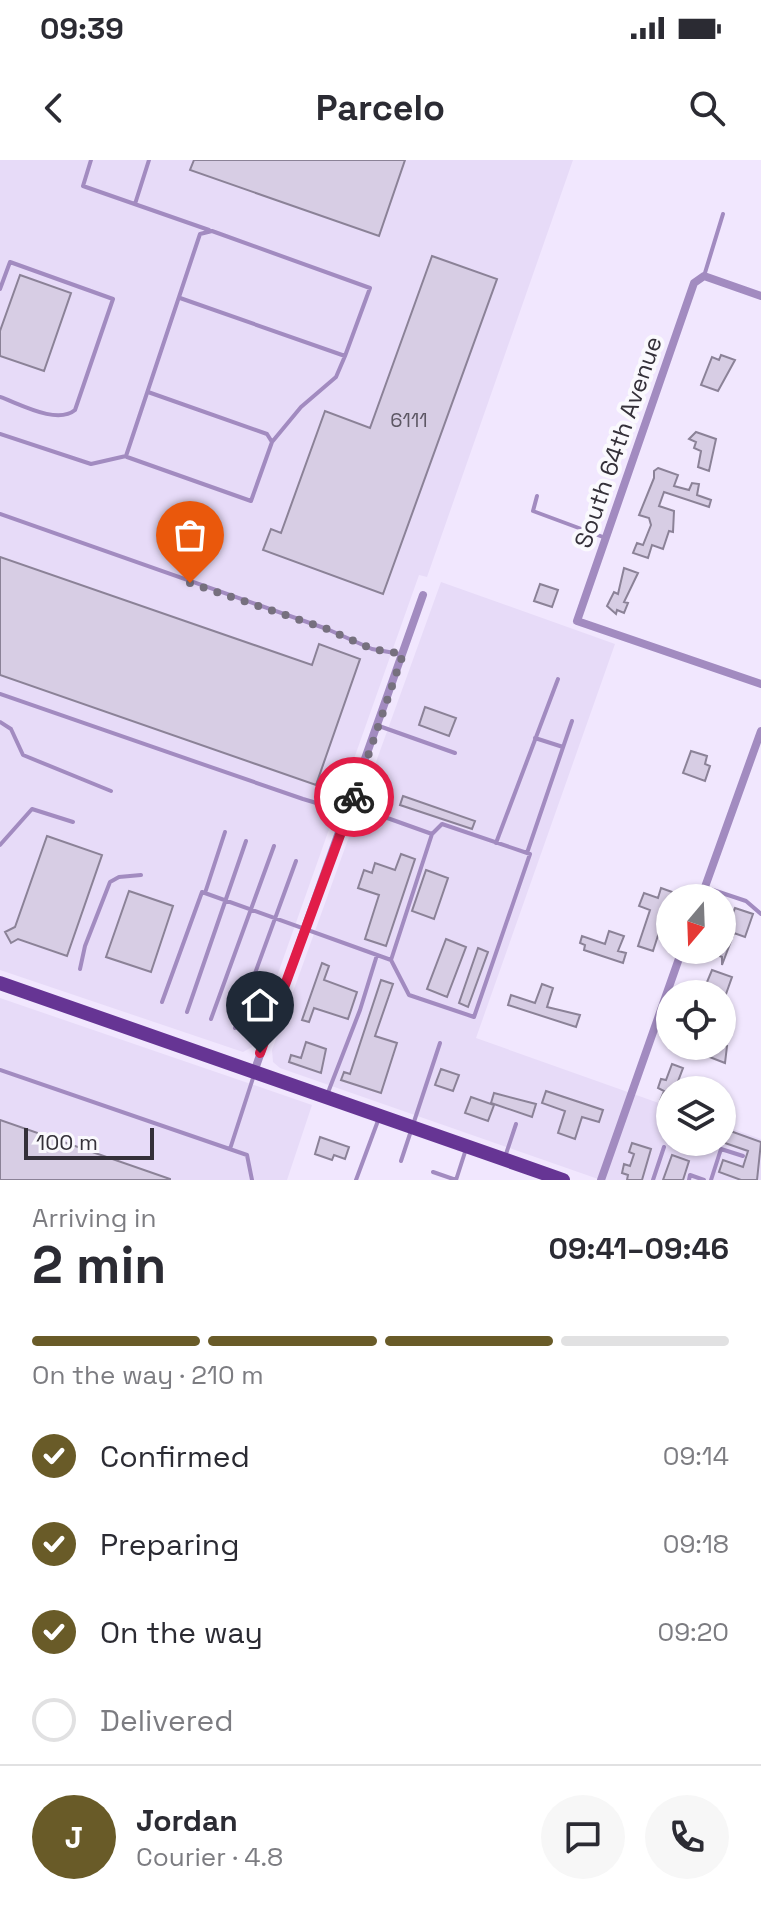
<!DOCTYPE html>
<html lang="en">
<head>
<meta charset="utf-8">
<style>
	body { margin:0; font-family:"Space Grotesk",sans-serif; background:#f7f7f7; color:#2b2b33; height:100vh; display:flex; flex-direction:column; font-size:30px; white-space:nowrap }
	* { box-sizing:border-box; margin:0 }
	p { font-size:26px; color:#7c7c81 }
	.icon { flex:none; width:44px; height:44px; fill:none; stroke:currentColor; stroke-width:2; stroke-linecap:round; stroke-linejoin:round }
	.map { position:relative; height:1020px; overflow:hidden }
	.drawer { display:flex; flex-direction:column; background:#fff; flex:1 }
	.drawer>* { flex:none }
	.needle { width:52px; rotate:199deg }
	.controls { position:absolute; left:656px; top:724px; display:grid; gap:16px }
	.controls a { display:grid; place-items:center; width:80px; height:80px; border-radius:50%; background:#fff; box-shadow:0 2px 6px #0004; font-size:40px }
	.scale { position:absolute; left:24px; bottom:20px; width:130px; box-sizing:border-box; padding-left:8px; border:4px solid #343039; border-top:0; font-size:22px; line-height:28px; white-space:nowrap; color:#343039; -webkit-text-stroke:6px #faf9fd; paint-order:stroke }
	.pin { position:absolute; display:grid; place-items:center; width:68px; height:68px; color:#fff; margin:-82px -34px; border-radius:50% 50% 50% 0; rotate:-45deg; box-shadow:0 0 8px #0007 }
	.pin .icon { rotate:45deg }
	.courier { position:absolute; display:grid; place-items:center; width:80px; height:80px; margin:-40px; border:6px solid #e11d48; border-radius:50%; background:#fff; color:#222; box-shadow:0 2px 10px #0007 }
	.headline em { font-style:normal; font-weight:600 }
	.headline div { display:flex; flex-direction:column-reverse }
	.headline { display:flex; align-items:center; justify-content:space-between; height:136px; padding:0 32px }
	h1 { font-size:52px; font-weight:600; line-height:60px }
	.bar { display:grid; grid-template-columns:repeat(4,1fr); gap:12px 8px; align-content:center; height:96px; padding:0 32px }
	.bar i { height:10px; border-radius:6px; background:#e1e1e2 }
	.bar .active { background:#695b28 }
	.bar p { grid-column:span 4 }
	.line { display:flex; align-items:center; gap:20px; padding:0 32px; border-top:2px solid #e1e1e2 }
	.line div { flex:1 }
	.round { display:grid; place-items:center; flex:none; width:84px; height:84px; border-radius:42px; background:#f7f7f7 }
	ol { padding:0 32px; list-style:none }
	li { display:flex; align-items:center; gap:24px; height:88px }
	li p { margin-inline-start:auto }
	li .icon { padding:8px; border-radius:50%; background:#695b28; color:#fff; stroke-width:4 }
	li:last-child { color:#7c7c81 }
	li i { width:44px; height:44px; border:4px solid #e1e1e2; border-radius:50% }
	.status { display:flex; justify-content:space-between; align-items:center; height:56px; padding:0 40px; background:#fff; direction:ltr }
	.status svg { height:22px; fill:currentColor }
	header { display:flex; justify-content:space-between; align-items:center; height:104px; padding:0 32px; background:#fff; font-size:36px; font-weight:600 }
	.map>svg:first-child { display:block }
	.built { fill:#e7dbf8 }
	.building { fill:#d7cde4; stroke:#8b8297; stroke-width:2 }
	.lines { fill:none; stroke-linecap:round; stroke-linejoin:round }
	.lane { stroke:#a28bc0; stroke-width:4 }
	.street { stroke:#a28bc0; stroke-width:8 }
	.primary { stroke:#663594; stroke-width:14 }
	.done { stroke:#76707e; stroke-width:8; stroke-dasharray:0 14.4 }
	.route { stroke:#e11d48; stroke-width:10 }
	.labels { text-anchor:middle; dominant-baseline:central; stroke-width:8; stroke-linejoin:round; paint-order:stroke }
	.number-label { font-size:20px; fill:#5d5764 }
	.street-label { font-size:24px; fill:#343039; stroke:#faf9fd }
</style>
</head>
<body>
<div class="status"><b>09:39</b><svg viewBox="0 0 49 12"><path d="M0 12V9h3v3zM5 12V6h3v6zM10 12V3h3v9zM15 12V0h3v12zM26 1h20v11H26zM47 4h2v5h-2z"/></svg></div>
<header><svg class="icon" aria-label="back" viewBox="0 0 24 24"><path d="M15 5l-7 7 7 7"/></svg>Parcelo<svg class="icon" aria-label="search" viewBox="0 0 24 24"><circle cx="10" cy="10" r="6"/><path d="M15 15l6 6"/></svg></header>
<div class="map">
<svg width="761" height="1020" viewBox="0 0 761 1020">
	<rect width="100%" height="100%" fill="#f1e7fe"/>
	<path class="built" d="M 0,0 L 573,0 L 427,417 L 419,415 L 252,887 L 243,892 L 0,810 Z
		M 441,422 L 615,484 L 476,878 L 670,947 L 670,982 L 722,982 L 722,965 L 761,979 L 761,1020 L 601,1020 L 280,908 L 273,902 L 272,890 Z
		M 0,838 L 312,945 L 287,1020 L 0,1020 Z"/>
	<path class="building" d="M 194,0 L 405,0 L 379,76 L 190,10 Z
		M 432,96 L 497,119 L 383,434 L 263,390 L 271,369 L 281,373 L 325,251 L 370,268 Z
		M 20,115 L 71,133 L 44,211 L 0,196 L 0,171 Z
		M 721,195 L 735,200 L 718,231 L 701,225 L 712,197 L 719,200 Z
		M 696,272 L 716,279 L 709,311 L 698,307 L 701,291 L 694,288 L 696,282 L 689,279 Z
		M 658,308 L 678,315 L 674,326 L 689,330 L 692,323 L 699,324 L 697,335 L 711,340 L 709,347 L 664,332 L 659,346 L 674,351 L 673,372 L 669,371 L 663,389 L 652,385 L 648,398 L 633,393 L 637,383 L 643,385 L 651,365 L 649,358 L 639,355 L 654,318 L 654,311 Z
		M 0,397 L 312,505 L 319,484 L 360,499 L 316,625 L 0,515 Z
		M 624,408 L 638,413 L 624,442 L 628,443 L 624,453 L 617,450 L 616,454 L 607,446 L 614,432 L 618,434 Z
		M 540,424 L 558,430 L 552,447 L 534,441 Z
		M 425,547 L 456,558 L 449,576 L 419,565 Z
		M 691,591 L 707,596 L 705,604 L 710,606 L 705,621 L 683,613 Z
		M 403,636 L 475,661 L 472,669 L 400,645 Z
		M 47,676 L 102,695 L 67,796 L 18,779 L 11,783 L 5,772 L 15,767 Z
		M 401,694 L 415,699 L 386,786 L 365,779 L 379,735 L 358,728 L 364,710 L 372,713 L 375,703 L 395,710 Z
		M 426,710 L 448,718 L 434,759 L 412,751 Z
		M 661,728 L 686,737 L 670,738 L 653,791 L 638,786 L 650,750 L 639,746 L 644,733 L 658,738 Z
		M 129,731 L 173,746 L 151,812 L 106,797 Z
		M 735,748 L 753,754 L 745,777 L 734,773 L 722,805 L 722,797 L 706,790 L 722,790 L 722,778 Z
		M 609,771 L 624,776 L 618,791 L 626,793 L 623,803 L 584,790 L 585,785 L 580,783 L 582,776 L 605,784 Z
		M 446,779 L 466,787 L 447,837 L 427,829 Z
		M 478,788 L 488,792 L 468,847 L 459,843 Z
		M 322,803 L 329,806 L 324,820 L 357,832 L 348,859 L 314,848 L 309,862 L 302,860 Z
		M 712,810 L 732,817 L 726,834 L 702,834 Z
		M 381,820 L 393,824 L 375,876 L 397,883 L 381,933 L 341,920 L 344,912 L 350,914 Z
		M 542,824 L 553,828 L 547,847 L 580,855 L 576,867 L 508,845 L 511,835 L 535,843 Z
		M 306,882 L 326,889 L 321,913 L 289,902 L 291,895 L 301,898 Z
		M 701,886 L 727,886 L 725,903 L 699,893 Z
		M 672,904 L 683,908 L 677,924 L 690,929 L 670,930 L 670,945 L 660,941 L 664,931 L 658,928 L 661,919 L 666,920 Z
		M 441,909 L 459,915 L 453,931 L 435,925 Z
		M 546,931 L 603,950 L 599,962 L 582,957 L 575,979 L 558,973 L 565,951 L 542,943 Z
		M 494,933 L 536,944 L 532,957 L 491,943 Z
		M 471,937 L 494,945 L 488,961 L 465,953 Z
		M 0,960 L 170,1019 L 170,1020 L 0,1020 Z
		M 722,968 L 761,982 L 757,1020 L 741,1020 L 719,1012 L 723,1000 L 743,1007 L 748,991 L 722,982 Z
		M 320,977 L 349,987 L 345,999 L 334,995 L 332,1000 L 315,994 Z
		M 632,983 L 651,989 L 642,1020 L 627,1020 L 628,1015 L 622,1013 L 624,1004 L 630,1006 L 634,994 L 629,992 Z
		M 672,995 L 689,1001 L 683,1020 L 663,1020 Z"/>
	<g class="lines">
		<path class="lane" d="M 91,0 L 83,26 L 209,70
			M 135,44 L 149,0
			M 704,116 L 723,54
			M 0,129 L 10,102 L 113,139 L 75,250 C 57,265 20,244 0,237
			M 180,138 L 345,196 L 336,217 L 301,247 L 272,282
			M 0,274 L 91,304 L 126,296 L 200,74 L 212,71 L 370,128 L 345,196
			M 127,297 L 251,341 L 272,282 L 267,274 L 148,232
			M 537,336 L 533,351 L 603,377
			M 0,354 L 327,469 L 372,489 L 400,494
			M 0,534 L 303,639 L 333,648 L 351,645 L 432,674 L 391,800 L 202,732 L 162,842
			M 0,562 L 11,569 L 23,595 L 111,631
			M 379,566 L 455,593
			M 535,578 L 563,587
			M 496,683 L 558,519
			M 0,685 L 32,649 L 73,662
			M 527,693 L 572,561
			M 707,728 L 746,741 L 761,754
			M 205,733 L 225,672
			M 391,800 L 409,835 L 474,857 L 530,694 L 442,664 L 432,674
			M 80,809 L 85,786 L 110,722 L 119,717 L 141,715
			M 187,852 L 246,681
			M 211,859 L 274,686
			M 235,868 L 296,701
			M 0,910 L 247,995 L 252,1020
			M 327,935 L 360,850 L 377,795
			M 230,989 L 254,915
			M 505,997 L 516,964
			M 401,1001 L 440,883
			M 433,1012 L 456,1020
			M 356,1020 L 379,958
			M 456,1020 L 466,989
			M 653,1020 L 664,987
			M 689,1020 L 690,1015 L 704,1020
			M 711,1020 L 721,989 L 743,996"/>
		<path class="street" d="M 761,136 L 704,116 L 694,123 L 577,461 L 761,524
			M 701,738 L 761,571
			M 254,912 L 423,435
			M 601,1020 L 682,790"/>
		<path class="primary" d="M 0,823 L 563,1020"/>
	</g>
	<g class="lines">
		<path class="done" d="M 190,423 L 327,469 L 372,489 L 403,494 L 354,637"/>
		<path class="route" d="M 260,893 L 354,637"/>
	</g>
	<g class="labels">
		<g class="number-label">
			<text x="409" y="260">6111</text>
		</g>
		<g class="street-label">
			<text transform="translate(618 282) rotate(-71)">South 64th Avenue</text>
		</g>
	</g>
</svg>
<div class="controls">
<a><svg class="needle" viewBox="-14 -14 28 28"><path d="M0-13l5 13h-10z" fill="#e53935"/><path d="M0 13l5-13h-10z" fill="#7c7c81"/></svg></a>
<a><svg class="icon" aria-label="locate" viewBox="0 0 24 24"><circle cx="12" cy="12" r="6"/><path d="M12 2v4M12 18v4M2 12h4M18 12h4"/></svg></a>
<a><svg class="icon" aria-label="layers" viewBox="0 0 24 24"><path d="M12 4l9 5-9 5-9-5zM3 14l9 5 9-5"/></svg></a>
</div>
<div class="scale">100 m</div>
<div class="pin" style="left:190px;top:423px;background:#ea580c"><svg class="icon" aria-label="bag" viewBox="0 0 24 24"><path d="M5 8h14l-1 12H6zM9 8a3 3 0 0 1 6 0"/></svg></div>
<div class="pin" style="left:260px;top:893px;background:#1f2937"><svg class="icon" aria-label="home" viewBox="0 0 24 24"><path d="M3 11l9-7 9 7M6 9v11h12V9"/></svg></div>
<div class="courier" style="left:354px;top:637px"><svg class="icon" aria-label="bike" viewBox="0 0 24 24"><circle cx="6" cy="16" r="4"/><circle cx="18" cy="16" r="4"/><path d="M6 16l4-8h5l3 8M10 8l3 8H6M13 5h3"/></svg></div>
</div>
<section class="drawer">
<div class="headline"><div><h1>2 min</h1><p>Arriving in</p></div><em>09:41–09:46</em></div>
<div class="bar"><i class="active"></i><i class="active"></i><i class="active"></i><i></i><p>On the way · 210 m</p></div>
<ol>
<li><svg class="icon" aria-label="check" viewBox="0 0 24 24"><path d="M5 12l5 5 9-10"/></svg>Confirmed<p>09:14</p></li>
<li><svg class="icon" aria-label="check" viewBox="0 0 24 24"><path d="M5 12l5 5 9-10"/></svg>Preparing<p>09:18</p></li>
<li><svg class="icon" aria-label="check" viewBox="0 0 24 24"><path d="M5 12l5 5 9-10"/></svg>On the way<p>09:20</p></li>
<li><i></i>Delivered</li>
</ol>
<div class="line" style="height:144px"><b class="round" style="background:#695b28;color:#fff">J</b><div><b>Jordan</b><p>Courier · 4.8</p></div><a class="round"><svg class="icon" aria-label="chat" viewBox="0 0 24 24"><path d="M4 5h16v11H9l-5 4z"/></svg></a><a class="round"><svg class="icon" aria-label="phone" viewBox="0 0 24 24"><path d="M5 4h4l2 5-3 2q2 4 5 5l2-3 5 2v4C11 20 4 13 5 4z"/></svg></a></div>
</section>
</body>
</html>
